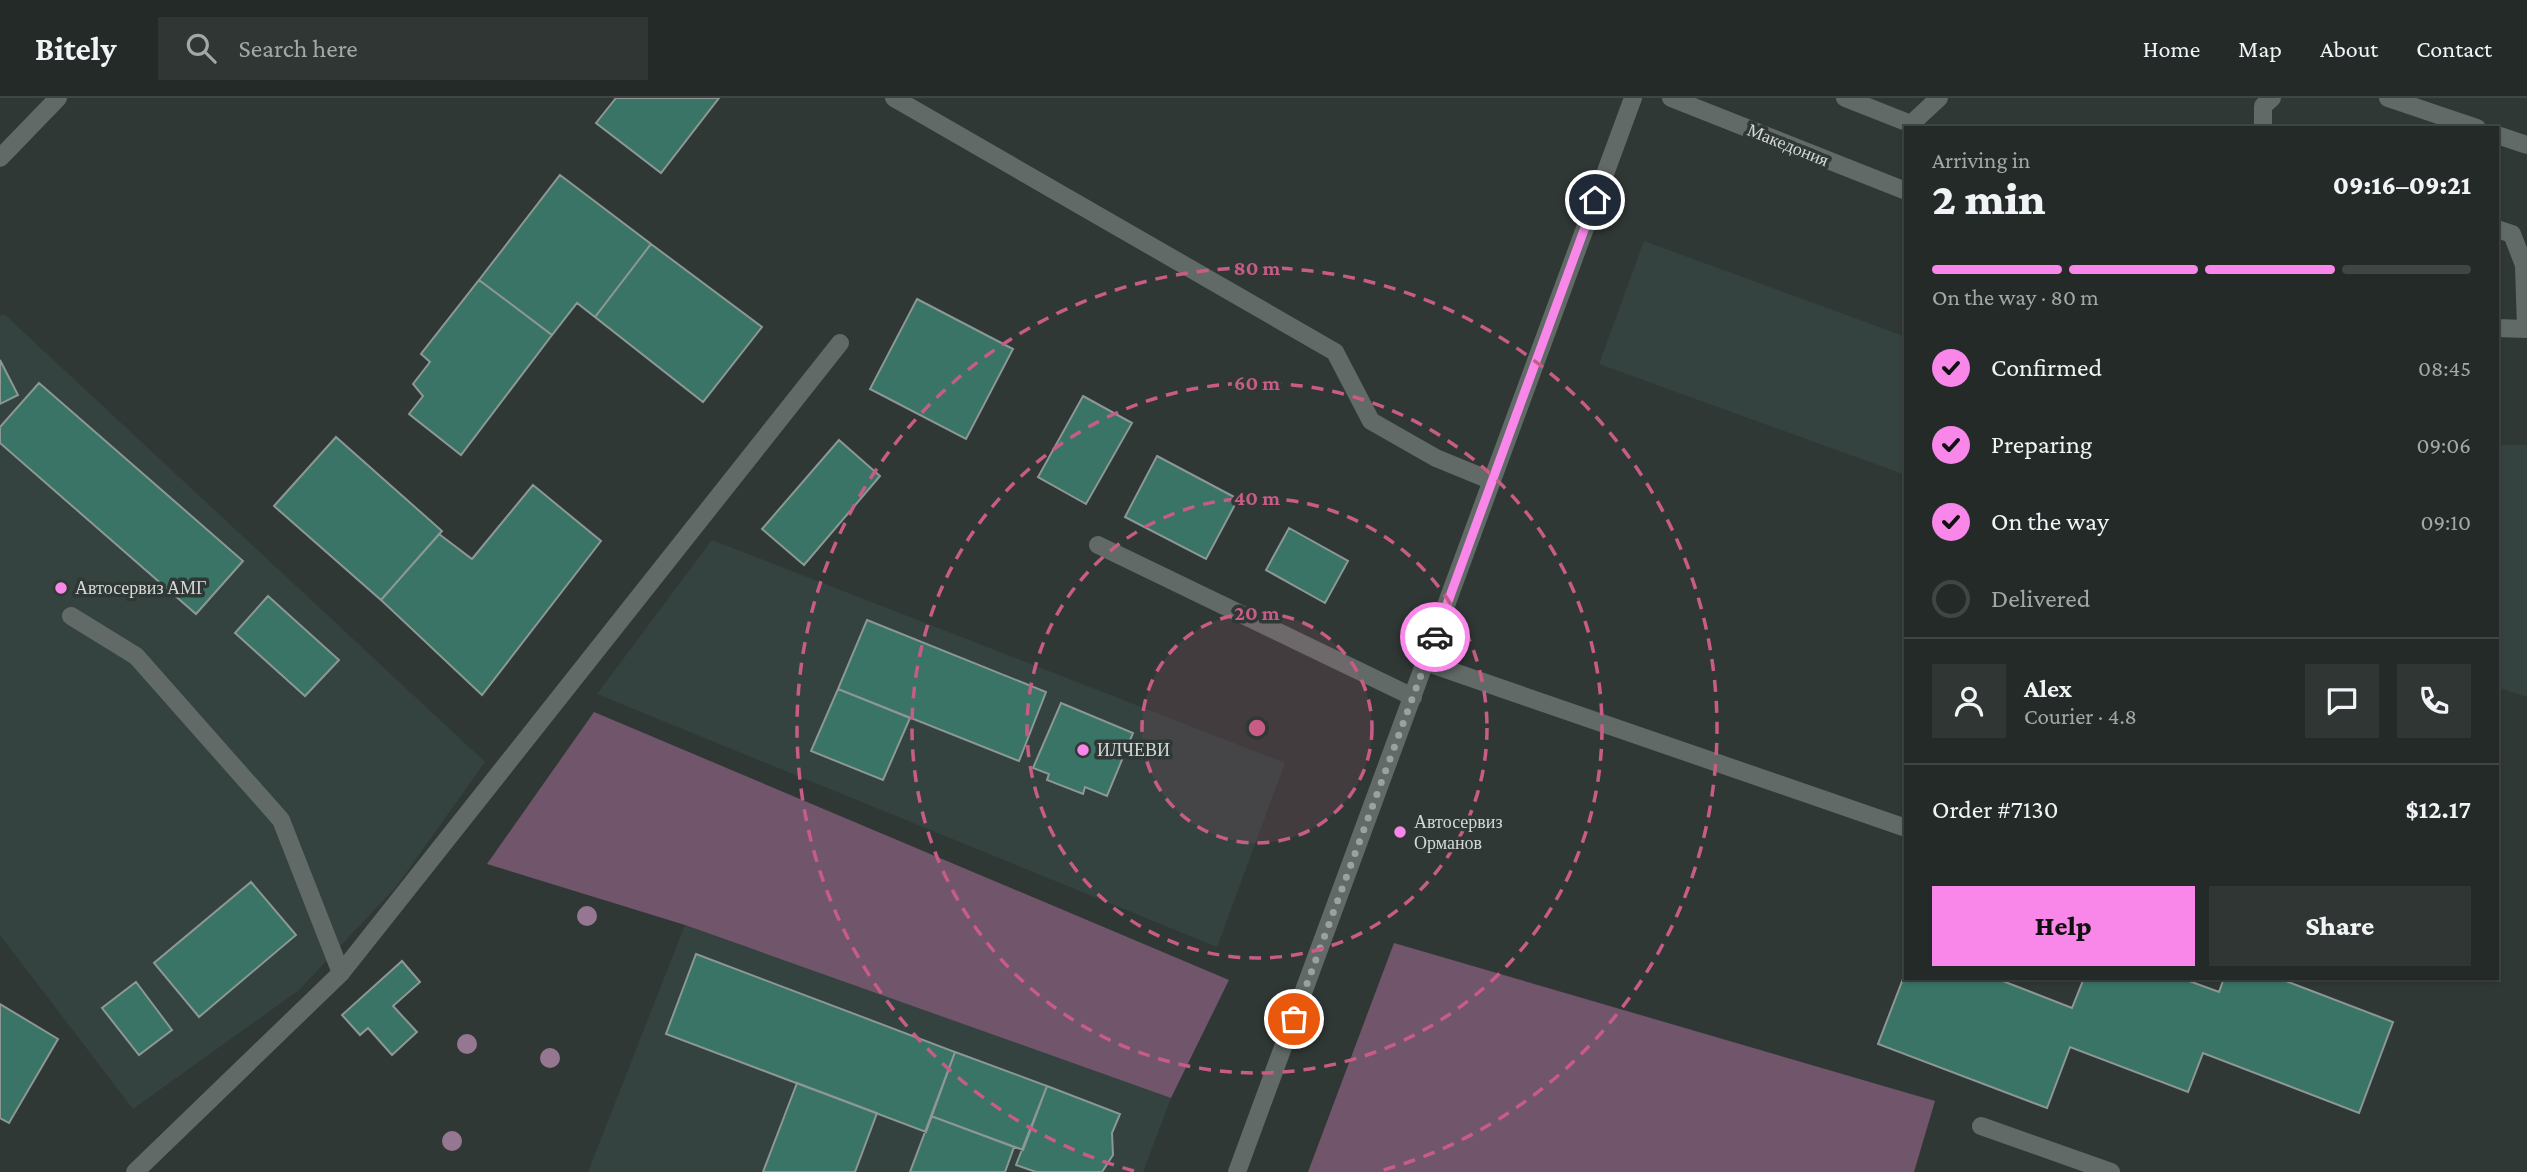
<!DOCTYPE html>
<html lang="en">
<head>
<meta charset="utf-8">
<style>
	body { margin:0; font-family:"Crimson Pro",serif; background:#303634; color:#f1f3f6; height:100vh; display:flex; flex-direction:column; font-size:26px; white-space:nowrap }
	* { box-sizing:border-box; margin:0 }
	p { font-size:23px; color:#a3a7a8 }
	.icon { flex:none; width:38px; height:38px; fill:none; stroke:currentColor; stroke-width:2; stroke-linecap:round; stroke-linejoin:round }
	.map { position:relative; flex:1; overflow:hidden }
	.details { position:absolute; left:1904px; top:28px; width:595px; height:854px; display:flex; flex-direction:column; background:#242a28; border-radius:0px; box-shadow:0 2px 5px #0004,0 0 0 2px #414645 }
	.details>* { flex:none }
	.pin { position:absolute; display:grid; place-items:center; width:60px; height:60px; color:#fff; margin:-30px; border:4px solid #fff; border-radius:50%; box-shadow:0 2px 7px #0007 }
	.courier { position:absolute; display:grid; place-items:center; width:70px; height:70px; margin:-35px; border:5px solid #f987e9; border-radius:50%; background:#fff; color:#222; box-shadow:0 2px 9px #0007 }
	.head em { font-style:normal; font-weight:800 }
	.head div { display:flex; flex-direction:column-reverse }
	.head { display:flex; align-items:center; justify-content:space-between; height:119px; padding:0 28px }
	h1 { font-size:46px; font-weight:800; line-height:52px }
	.bar { display:grid; grid-template-columns:repeat(4,1fr); gap:10px 7px; align-content:center; height:84px; padding:0 28px }
	.bar i { height:9px; border-radius:5px; background:#414645 }
	.bar .active { background:#f987e9 }
	.bar p { grid-column:span 4 }
	.line { display:flex; align-items:center; gap:18px; padding:0 28px; border-top:2px solid #414645 }
	.line div { flex:1 }
	.round { display:grid; place-items:center; flex:none; width:74px; height:74px; border-radius:0px; background:#303634 }
	ol { padding:0 28px; list-style:none }
	li { display:flex; align-items:center; gap:21px; height:77px }
	li p { margin-inline-start:auto }
	li .icon { padding:7px; border-radius:50%; background:#f987e9; color:#111; stroke-width:4 }
	li:last-child { color:#a3a7a8 }
	li i { width:38px; height:38px; border:4px solid #414645; border-radius:50% }
	.action { display:flex; gap:14px; margin-top:auto; padding:14px 28px }
	.action a { flex:1; height:80px; border-radius:0px; background:#f987e9; color:#111; font-size:28px; font-weight:800; line-height:80px; text-align:center }
	.action a+a { background:#303634; color:#f1f3f6 }
	header { display:flex; align-items:center; gap:42px; box-sizing:border-box; height:98px; padding:0 35px; background:#242a28; border-bottom:2px solid #414645 }
	header strong { font-size:33px }
	nav { display:flex; gap:38px; margin-inline-start:auto; font-size:24px }
	.search { width:490px; height:63px; background:#303634; display:flex; align-items:center; gap:18px; box-sizing:border-box; padding:0 24px; border-radius:0px; color:#a3a7a8; font-size:26px }
	.map>svg:first-child { display:block }
	.built { fill:#34433f }
	.green { fill:#70556b }
	.building { fill:#3a7466; stroke:#8d9794; stroke-width:2 }
	.lines { fill:none; stroke-linecap:round; stroke-linejoin:round }
	.lane { stroke:#616a67; stroke-width:18 }
	.street { stroke:#616a67; stroke-width:18 }
	.secondary { stroke:#616a67; stroke-width:18 }
	.tree { fill:#957792 }
	.done { stroke:#9ba19f; stroke-width:7; stroke-dasharray:0 12.6 }
	.route { stroke:#f987e9; stroke-width:9 }
	.ring { fill:none; stroke:#c85c86; stroke-width:3.5; stroke-dasharray:12 9 }
	.poi-dot { fill:#f987e9; stroke:#303836; stroke-width:2.5 }
	.labels { text-anchor:middle; dominant-baseline:central; stroke-width:7; stroke-linejoin:round; paint-order:stroke }
	.street-label { font-size:18px; fill:#d4d9d7; stroke:#303836 }
	.poi-label { font-size:18px; fill:#d4d9d7; stroke:#303836; text-anchor:start }
	.centre { fill:#c85c86; stroke:#303836; stroke-width:3.5 }
	.ring-label { font-size:21px; text-anchor:middle; font-weight:bold; fill:#c85c86; stroke:#303836; stroke-width:7; stroke-linejoin:round; paint-order:stroke }
</style>
</head>
<body>
<header>
<strong>Bitely</strong>
<div class="search"><svg class="icon" aria-label="search" viewBox="0 0 24 24"><circle cx="10" cy="10" r="6"/><path d="M15 15l6 6"/></svg>Search here</div>
<nav><a>Home</a><a>Map</a><a>About</a><a>Contact</a></nav>
</header>
<div class="map">
<svg width="2527" height="1074" viewBox="0 0 2527 1074">
	<rect width="100%" height="100%" fill="#303836"/>
	<path class="built" d="M 1644,143 L 1906,239 L 1906,377 L 1599,266 Z
		M 4,216 L 485,664 L 396,789 L 298,893 L 133,1011 L 0,837 L 0,218 Z
		M 2497,347 L 2527,347 L 2527,599 L 2497,589 Z
		M 712,442 L 1285,665 L 1217,849 L 597,596 Z
		M 685,827 L 1171,1000 L 1143,1074 L 588,1074 Z"/>
	<path class="green" d="M 594,614 L 1229,882 L 1171,1000 L 685,827 L 487,766 Z
		M 1394,845 L 1935,1003 L 1914,1074 L 1308,1074 Z"/>
	<path class="building" d="M 616,0 L 719,0 L 661,75 L 596,25 Z
		M 560,77 L 651,146 L 595,219 L 577,205 L 552,237 L 479,182 Z
		M 651,146 L 762,229 L 703,304 L 595,219 Z
		M 479,182 L 552,237 L 461,357 L 409,316 L 423,298 L 413,286 L 430,264 L 421,256 Z
		M 917,201 L 1013,251 L 966,341 L 870,291 Z
		M 0,262 L 18,297 L 0,306 Z
		M 39,285 L 243,463 L 196,516 L 0,345 L 0,329 Z
		M 1083,298 L 1132,325 L 1086,406 L 1038,379 Z
		M 336,339 L 442,433 L 381,502 L 274,408 Z
		M 839,342 L 880,378 L 804,467 L 762,431 Z
		M 1157,358 L 1238,401 L 1206,461 L 1125,419 Z
		M 533,387 L 601,443 L 482,597 L 381,502 L 439,436 L 472,461 Z
		M 1289,430 L 1348,463 L 1325,505 L 1266,472 Z
		M 268,498 L 339,562 L 305,598 L 235,535 Z
		M 867,522 L 1046,594 L 1019,663 L 838,591 Z
		M 838,591 L 910,620 L 883,682 L 811,653 Z
		M 1061,605 L 1133,635 L 1107,698 L 1085,689 L 1083,696 L 1047,682 L 1049,676 L 1033,670 Z
		M 251,784 L 296,837 L 199,919 L 154,865 Z
		M 696,856 L 955,954 L 926,1034 L 666,936 Z
		M 402,863 L 420,884 L 393,908 L 417,934 L 392,957 L 368,930 L 360,937 L 342,917 Z
		M 1906,873 L 1906,880 L 1995,880 L 2072,910 L 2084,880 L 2181,880 L 2219,894 L 2224,880 L 2278,880 L 2393,924 L 2359,1015 L 2203,955 L 2188,994 L 2070,949 L 2047,1010 L 1878,946 Z
		M 136,884 L 172,932 L 139,957 L 102,910 Z
		M 0,906 L 58,941 L 9,1025 L 0,1020 Z
		M 955,954 L 1047,988 L 1023,1052 L 931,1018 Z
		M 797,985 L 877,1015 L 855,1074 L 763,1074 Z
		M 1047,988 L 1120,1016 L 1112,1035 L 1113,1057 L 1102,1074 L 1036,1074 L 1016,1067 Z
		M 931,1018 L 1014,1049 L 1005,1074 L 910,1074 Z"/>
	<g class="lines">
		<path class="lane" d="M 894,0 L 1335,254 L 1371,323 L 1436,360 L 1492,383
			M 1845,0 L 1911,26 L 1939,0
			M 2388,0 L 2477,30
			M 2263,30 L 2263,8 L 2272,0
			M 2497,37 L 2527,47
			M 0,60 L 58,0
			M 2497,131 L 2512,136 L 2524,167 L 2526,231
			M 71,518 L 136,558 L 281,722 L 341,875
			M 1425,564 L 1906,730"/>
		<path class="street" d="M 1671,0 L 1906,93
			M 2497,230 L 2527,231
			M 1098,447 L 1413,599
			M 1981,1028 L 2111,1074
			M 135,1074 L 341,875 L 840,245"/>
		<path class="secondary" d="M 1237,1074 L 1633,0"/>
	</g>
	<g class="tree">
		<circle cx="587" cy="818" r="10"/>
		<circle cx="467" cy="946" r="10"/>
		<circle cx="550" cy="960" r="10"/>
		<circle cx="452" cy="1043" r="10"/>
	</g>
	<g class="lines">
		<path class="done" d="M 1294,921 L 1435,539"/>
		<path class="route" d="M 1435,539 L 1595,102"/>
	</g>
	<circle cx="1257" cy="630" r="115" fill="#c85c86" fill-opacity=".12"/>
	<g class="ring">
		<circle cx="1257" cy="630" r="115"/>
		<circle cx="1257" cy="630" r="230"/>
		<circle cx="1257" cy="630" r="345"/>
		<path d="M1134 1073A460 460 0 1 1 1380 1073"/>
	</g>
	<g class="poi-dot">
		<circle cx="61" cy="490" r="7"/>
		<circle cx="1083" cy="652" r="7"/>
		<circle cx="1400" cy="734" r="7"/>
	</g>
	<g class="labels">
		<g class="street-label">
			<text transform="translate(1788 47) rotate(22)">Македония</text>
		</g>
		<g class="poi-label">
			<text x="75" y="490">Автосервиз АМГ</text>
			<text x="1097" y="652">ИЛЧЕВИ</text>
			<text x="1414" y="724">Автосервиз<tspan x="1414" dy="21">Орманов</tspan></text>
		</g>
	</g>
	<circle cx="1257" cy="630" r="10" class="centre"/>
	<g class="ring-label">
		<text x="1257" y="177">80 m</text>
		<text x="1257" y="292">60 m</text>
		<text x="1257" y="407">40 m</text>
		<text x="1257" y="522">20 m</text>
	</g>
</svg>
<div class="pin" style="left:1294px;top:921px;background:#ea580c"><svg class="icon" aria-label="bag" viewBox="0 0 24 24"><path d="M5 8h14l-1 12H6zM9 8a3 3 0 0 1 6 0"/></svg></div>
<div class="pin" style="left:1595px;top:102px;background:#1f2937"><svg class="icon" aria-label="home" viewBox="0 0 24 24"><path d="M3 11l9-7 9 7M6 9v11h12V9"/></svg></div>
<div class="courier" style="left:1435px;top:539px"><svg class="icon" aria-label="car" viewBox="0 0 24 24"><path d="M5 17H2v-5l4-1 3-4h7l3 4 3 1v5h-3M9 17h6M6 11h13"/><circle cx="7" cy="17" r="2"/><circle cx="17" cy="17" r="2"/></svg></div>
<section class="details">
<div class="head"><div><h1>2 min</h1><p>Arriving in</p></div><em>09:16–09:21</em></div>
<div class="bar"><i class="active"></i><i class="active"></i><i class="active"></i><i></i><p>On the way · 80 m</p></div>
<ol>
<li><svg class="icon" aria-label="check" viewBox="0 0 24 24"><path d="M5 12l5 5 9-10"/></svg>Confirmed<p>08:45</p></li>
<li><svg class="icon" aria-label="check" viewBox="0 0 24 24"><path d="M5 12l5 5 9-10"/></svg>Preparing<p>09:06</p></li>
<li><svg class="icon" aria-label="check" viewBox="0 0 24 24"><path d="M5 12l5 5 9-10"/></svg>On the way<p>09:10</p></li>
<li><i></i>Delivered</li>
</ol>
<div class="line" style="height:126px"><a class="round"><svg class="icon" aria-label="person" viewBox="0 0 24 24"><circle cx="12" cy="8" r="4"/><path d="M4 21q1-7 8-7t8 7"/></svg></a><div><b>Alex</b><p>Courier · 4.8</p></div><a class="round"><svg class="icon" aria-label="chat" viewBox="0 0 24 24"><path d="M4 5h16v11H9l-5 4z"/></svg></a><a class="round"><svg class="icon" aria-label="phone" viewBox="0 0 24 24"><path d="M5 4h4l2 5-3 2q2 4 5 5l2-3 5 2v4C11 20 4 13 5 4z"/></svg></a></div>
<div class="line" style="height:91px"><div>Order #7130</div><b>$12.17</b></div>
<div class="action"><a>Help</a><a>Share</a></div>
</section>
</div>
</body>
</html>
